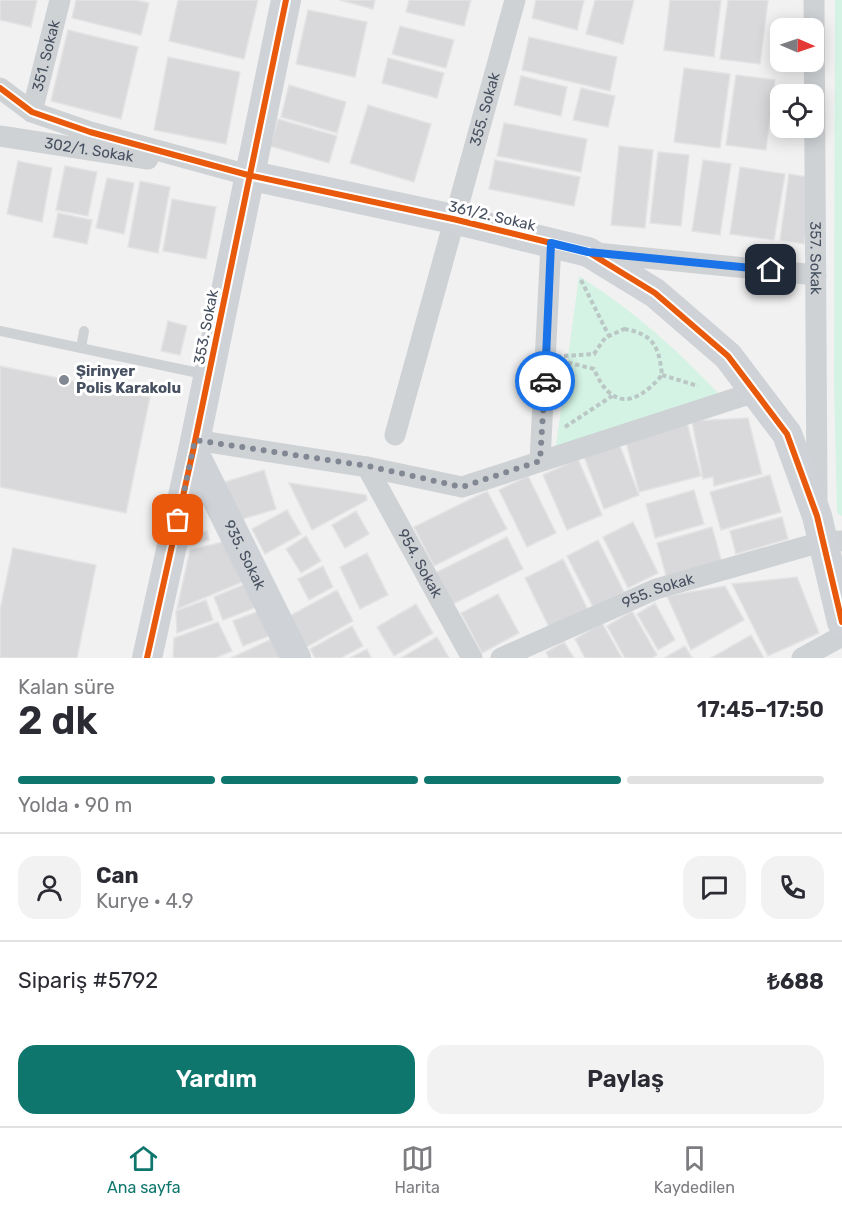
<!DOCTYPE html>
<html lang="tr">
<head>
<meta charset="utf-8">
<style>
	body { margin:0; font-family:Rubik,sans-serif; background:#f2f2f3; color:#2b2b33; height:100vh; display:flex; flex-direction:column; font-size:22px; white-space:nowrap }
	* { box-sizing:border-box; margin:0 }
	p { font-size:20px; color:#7c7c81 }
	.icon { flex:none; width:33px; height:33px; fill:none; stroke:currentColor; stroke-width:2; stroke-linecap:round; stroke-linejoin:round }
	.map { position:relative; height:658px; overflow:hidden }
	.drawer { display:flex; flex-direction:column; background:#fff; flex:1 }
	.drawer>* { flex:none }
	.needle { width:39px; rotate:92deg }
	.controls { position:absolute; left:770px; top:18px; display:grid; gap:12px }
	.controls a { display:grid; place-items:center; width:54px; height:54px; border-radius:12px; background:#fff; box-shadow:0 3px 15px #0003; font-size:30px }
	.pin { position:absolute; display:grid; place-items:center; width:51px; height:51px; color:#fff; margin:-26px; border-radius:12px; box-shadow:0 3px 9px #0006 }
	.courier { position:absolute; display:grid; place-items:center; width:60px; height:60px; margin:-30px; border:4px solid #1a73e8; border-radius:50%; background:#fff; color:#222; box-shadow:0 2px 8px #0007 }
	.overview em { font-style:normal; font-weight:600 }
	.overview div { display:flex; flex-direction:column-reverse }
	.overview { display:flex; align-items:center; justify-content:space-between; height:102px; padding:0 18px }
	h1 { font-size:39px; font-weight:600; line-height:45px }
	.bar { display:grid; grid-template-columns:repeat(4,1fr); gap:9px 6px; align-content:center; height:72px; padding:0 18px }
	.bar i { height:8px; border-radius:4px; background:#e1e1e2 }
	.bar .on { background:#0f766e }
	.bar p { grid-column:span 4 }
	.line { display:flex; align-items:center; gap:15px; padding:0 18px; border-top:2px solid #e1e1e2 }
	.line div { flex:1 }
	.round { display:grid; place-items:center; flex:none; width:63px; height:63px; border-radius:18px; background:#f2f2f3 }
	.action { display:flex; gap:12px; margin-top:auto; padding:12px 18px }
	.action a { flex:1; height:69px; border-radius:18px; background:#0f766e; color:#fff; font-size:24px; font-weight:600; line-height:69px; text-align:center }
	.action a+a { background:#f2f2f3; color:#2b2b33 }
	.dock { display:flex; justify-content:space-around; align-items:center; height:84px; border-top:2px solid #e1e1e2; background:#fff; font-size:16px; color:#7c7c81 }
	.dock a { display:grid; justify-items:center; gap:3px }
	.dock .on { color:#0f766e }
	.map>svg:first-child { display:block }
	.green { fill:#d4f3e4 }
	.building { fill:#d9d9db; stroke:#e3e3e4; stroke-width:1.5 }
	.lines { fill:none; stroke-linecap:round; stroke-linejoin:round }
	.path { stroke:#bac7c5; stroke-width:4; stroke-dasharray:4.5 3; stroke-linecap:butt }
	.lane { stroke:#cfd2d5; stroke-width:10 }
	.street { stroke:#cfd2d5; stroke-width:21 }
	.secondary { stroke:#cfd2d6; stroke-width:30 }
	.cycleway-casing { stroke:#fff; stroke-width:10 }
	.cycleway { stroke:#e8590c; stroke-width:6 }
	.done { stroke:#828893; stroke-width:6; stroke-dasharray:0 10.8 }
	.route { stroke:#1a73e8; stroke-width:8 }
	.poi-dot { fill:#828893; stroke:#fff; stroke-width:2 }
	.labels { text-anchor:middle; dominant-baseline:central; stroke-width:6; stroke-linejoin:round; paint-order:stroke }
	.street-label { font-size:15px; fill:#465060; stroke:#fff }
	.poi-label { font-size:15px; font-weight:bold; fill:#465060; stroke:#fff; text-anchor:start }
</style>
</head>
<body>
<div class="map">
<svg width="842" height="658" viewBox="0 0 842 658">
	<rect width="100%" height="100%" fill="#f2f1f1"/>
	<path class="green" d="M 835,0 L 842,0 L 842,516 L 837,513 L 834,382 Z
		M 579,276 C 633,310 679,351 722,397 L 555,453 Z"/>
	<path class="building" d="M 0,0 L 37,0 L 31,27 L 0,20 Z
		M 76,0 L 136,0 L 149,3 L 141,35 L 72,18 Z
		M 178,0 L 258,0 L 244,59 L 169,41 Z
		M 340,0 L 375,0 L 373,9 Z
		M 409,0 L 471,0 L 464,26 L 406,12 Z
		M 536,0 L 584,0 L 577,30 L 532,18 Z
		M 595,0 L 634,0 L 623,44 L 586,34 Z
		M 670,0 L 721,0 L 714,57 L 664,50 Z
		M 728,0 L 768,0 L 760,64 L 720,59 Z
		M 308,10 L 367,22 L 355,77 L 296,64 Z
		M 400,26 L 454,40 L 446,68 L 392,54 Z
		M 68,30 L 138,47 L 121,119 L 51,101 Z
		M 529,37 L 617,57 L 610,91 L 522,70 Z
		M 168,57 L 240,72 L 226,144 L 154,130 Z
		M 388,58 L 444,73 L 437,98 L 382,83 Z
		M 684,68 L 730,74 L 720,148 L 674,142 Z
		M 736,75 L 775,80 L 766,150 L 726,145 Z
		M 521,76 L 567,87 L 561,116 L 514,105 Z
		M 289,85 L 346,102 L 337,133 L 281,117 Z
		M 581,88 L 615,96 L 608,127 L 573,120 Z
		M 368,105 L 431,124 L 414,182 L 350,163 Z
		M 278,119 L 337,136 L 329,163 L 270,146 Z
		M 504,123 L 587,139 L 581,172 L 497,156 Z
		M 619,146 L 653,150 L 645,228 L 611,225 Z
		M 658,152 L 689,155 L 681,226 L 650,223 Z
		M 495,160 L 580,177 L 574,206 L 489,189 Z
		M 703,160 L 731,164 L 720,235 L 692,231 Z
		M 18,161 L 52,168 L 42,222 L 7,214 Z
		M 65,166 L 97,172 L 88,216 L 56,210 Z
		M 740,167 L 785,174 L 774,240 L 730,234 Z
		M 789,174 L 814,178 L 804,244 L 780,240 Z
		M 107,178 L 134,183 L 124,234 L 96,228 Z
		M 140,181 L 170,187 L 158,253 L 128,247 Z
		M 172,199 L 216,207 L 206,259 L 163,251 Z
		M 58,213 L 92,220 L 87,244 L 53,237 Z
		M 168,321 L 187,326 L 180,355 L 161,351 Z
		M 0,366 L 150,397 L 126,513 L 0,487 Z
		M 748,418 L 762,474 L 714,486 L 713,477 L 703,479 L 692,421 Z
		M 687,423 L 701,476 L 639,492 L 625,438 Z
		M 618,441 L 639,495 L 604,509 L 583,454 Z
		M 578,459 L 602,515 L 567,530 L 543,475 Z
		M 264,470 L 276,509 L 236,521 L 225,482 Z
		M 770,475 L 781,512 L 721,530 L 710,492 Z
		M 528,476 L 556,533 L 527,547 L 499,490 Z
		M 289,483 L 366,495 L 367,500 L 312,530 Z
		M 694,490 L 704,524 L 655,538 L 646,504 Z
		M 487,491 L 507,529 L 434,566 L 414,527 Z
		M 287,510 L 301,534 L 265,554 L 252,529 Z
		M 356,511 L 369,534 L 345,548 L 332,525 Z
		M 782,517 L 788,539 L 736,554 L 730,531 Z
		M 633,522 L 658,573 L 628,588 L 603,537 Z
		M 712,527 L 722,563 L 667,579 L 657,543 Z
		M 207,531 L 209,540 L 187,546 L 185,537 Z
		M 306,536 L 321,561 L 301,573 L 286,549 Z
		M 507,537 L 523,569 L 451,605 L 435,573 Z
		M 598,540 L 624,592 L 593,607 L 567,556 Z
		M 226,541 L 247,580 L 177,609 L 190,550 Z
		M 13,548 L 96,565 L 77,658 L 0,658 L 0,610 Z
		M 367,553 L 388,595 L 360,609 L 340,567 Z
		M 563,559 L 588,610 L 550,629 L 525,578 Z
		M 323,566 L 333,587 L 309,600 L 298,579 Z
		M 797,577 L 819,633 L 768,656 L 732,584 Z
		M 252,581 L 262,605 L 223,620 L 214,597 Z
		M 725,586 L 744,620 L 691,650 L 667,596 Z
		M 337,590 L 353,621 L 303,649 L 286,618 Z
		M 498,594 L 519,633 L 482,653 L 461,613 Z
		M 206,600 L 213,620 L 177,633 L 176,611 Z
		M 655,603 L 675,640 L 658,650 L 637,614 Z
		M 416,604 L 433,633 L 394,656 L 377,627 Z
		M 259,611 L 269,636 L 243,646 L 233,621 Z
		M 632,611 L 657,655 L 652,658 L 625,658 L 607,626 Z
		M 218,622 L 232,651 L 215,658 L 173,658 L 174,638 Z
		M 602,623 L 622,658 L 585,658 L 575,639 Z
		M 352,626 L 363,646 L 341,658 L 315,658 L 310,649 Z
		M 751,635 L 764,658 L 711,658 Z
		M 276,637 L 286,658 L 231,658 Z
		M 437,637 L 449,658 L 401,658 Z
		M 564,642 L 574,658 L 549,658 L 546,652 Z
		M 685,646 L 692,658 L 664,658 Z
		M 367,649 L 371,658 L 350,658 Z"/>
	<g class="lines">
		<path class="path" d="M 581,280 L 609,336
			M 624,329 C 654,334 659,347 662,375 C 636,406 611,410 594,369 L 546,357 L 594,354 L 605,338 Z
			M 662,375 L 698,386
			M 565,427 L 612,396"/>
		<path class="lane" d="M 0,331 L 208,375
			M 81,348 L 84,331"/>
		<g class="street">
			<path id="s1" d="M 814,0 L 817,500"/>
			<path d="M 0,88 L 32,112 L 90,132 L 248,175"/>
			<path id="s2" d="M 32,112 L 60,0"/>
			<path id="s3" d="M 0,136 L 148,159"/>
			<path d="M 596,253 L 816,275"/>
			<path id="s4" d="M 395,435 L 515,0"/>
			<path d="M 195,440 L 367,467 L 462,487 L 755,392"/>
			<path d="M 540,461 L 551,243"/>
			<path id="s5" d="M 367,467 L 472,658"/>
			<path id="s6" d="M 501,658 L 656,589 L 821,542 L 842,541"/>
			<path d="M 802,658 L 842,636"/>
		</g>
		<g class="secondary">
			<path d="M 248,175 L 453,219 L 588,252 L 655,293 L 728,356 L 787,434 L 817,516 L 842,622"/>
			<path id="s7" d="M 193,451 L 296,658"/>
			<path d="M 147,658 L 193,451 L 286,0"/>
		</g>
		<defs>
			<path id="cycleway" d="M 0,88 L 32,112 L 90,132 L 248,175 L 453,219 L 588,252 L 655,293 L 728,356 L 787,434 L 817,516 L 842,622
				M 147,658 L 193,451 L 286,0"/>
		</defs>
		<use href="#cycleway" class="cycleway-casing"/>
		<use href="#cycleway" class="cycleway"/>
	</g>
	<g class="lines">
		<path class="done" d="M 178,520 L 195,440 L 368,466 L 462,487 L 540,461 L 545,381"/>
		<path class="route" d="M 545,381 L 551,243 L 588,252 L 771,270"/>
	</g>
	<circle class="poi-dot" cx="64" cy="380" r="6"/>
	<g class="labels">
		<g class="street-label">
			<text stroke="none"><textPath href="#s2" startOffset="58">351. Sokak</textPath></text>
			<text stroke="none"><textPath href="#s4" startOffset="338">355. Sokak</textPath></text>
			<text stroke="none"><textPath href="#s3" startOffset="90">302/1. Sokak</textPath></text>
			<text transform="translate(492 216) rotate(13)">361/2. Sokak</text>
			<text stroke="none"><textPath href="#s1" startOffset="258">357. Sokak</textPath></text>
			<text transform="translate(206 327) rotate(-79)">353. Sokak</text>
			<text stroke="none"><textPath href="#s7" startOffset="116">935. Sokak</textPath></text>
			<text stroke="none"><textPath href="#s5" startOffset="110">954. Sokak</textPath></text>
			<text stroke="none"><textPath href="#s6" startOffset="171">955. Sokak</textPath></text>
		</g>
		<g class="poi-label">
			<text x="76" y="371">Şirinyer<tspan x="76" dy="17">Polis Karakolu</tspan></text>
		</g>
	</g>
</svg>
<div class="controls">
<a><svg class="needle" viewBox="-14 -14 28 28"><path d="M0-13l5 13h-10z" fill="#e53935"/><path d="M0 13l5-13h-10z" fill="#7c7c81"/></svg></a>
<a><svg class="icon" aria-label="locate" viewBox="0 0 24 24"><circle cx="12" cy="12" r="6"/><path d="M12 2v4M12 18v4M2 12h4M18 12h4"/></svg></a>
</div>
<div class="pin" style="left:178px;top:520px;background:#ea580c"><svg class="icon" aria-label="bag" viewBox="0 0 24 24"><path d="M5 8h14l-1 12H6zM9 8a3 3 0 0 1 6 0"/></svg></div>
<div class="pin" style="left:771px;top:270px;background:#1f2937"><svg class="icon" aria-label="home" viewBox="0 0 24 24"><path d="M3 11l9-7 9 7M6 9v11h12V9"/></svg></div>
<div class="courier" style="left:545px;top:381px"><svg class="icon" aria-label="car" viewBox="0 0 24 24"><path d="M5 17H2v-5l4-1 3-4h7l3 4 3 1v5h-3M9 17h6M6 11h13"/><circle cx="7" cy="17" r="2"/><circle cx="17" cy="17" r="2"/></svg></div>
</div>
<section class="drawer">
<div class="overview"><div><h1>2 dk</h1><p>Kalan süre</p></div><em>17:45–17:50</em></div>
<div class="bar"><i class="on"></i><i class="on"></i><i class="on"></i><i></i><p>Yolda · 90 m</p></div>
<div class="line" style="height:108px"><a class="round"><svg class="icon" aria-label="person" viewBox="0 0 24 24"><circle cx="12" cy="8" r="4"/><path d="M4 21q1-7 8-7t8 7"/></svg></a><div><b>Can</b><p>Kurye · 4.9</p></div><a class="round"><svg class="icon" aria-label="chat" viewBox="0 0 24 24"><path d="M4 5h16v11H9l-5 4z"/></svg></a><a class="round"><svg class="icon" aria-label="phone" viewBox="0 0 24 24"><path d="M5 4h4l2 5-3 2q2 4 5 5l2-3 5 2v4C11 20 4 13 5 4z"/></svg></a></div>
<div class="line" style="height:78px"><div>Sipariş #5792</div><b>₺688</b></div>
<div class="action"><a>Yardım</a><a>Paylaş</a></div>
</section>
<nav class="dock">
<a class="on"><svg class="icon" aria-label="home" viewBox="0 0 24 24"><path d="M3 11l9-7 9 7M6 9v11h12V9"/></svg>Ana sayfa</a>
<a><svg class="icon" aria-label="map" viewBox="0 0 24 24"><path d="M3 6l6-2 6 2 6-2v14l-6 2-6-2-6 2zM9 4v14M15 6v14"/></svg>Harita</a>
<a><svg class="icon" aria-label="saved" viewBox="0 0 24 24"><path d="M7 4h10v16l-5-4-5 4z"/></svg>Kaydedilen</a>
</nav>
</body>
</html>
